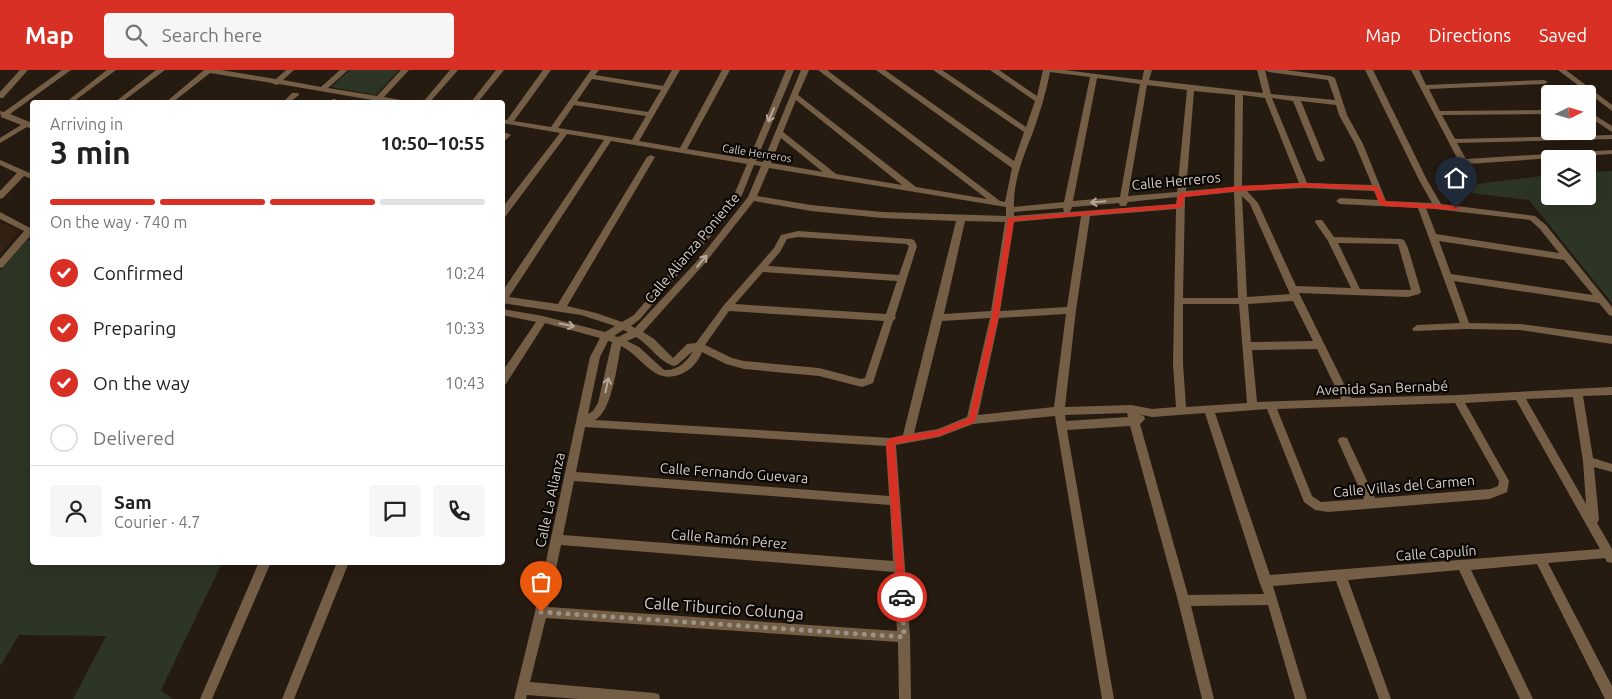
<!DOCTYPE html>
<html lang="en">
<head>
<meta charset="utf-8">
<style>
	body { margin:0; font-family:Ubuntu,sans-serif; background:#f6f6f6; color:#222; height:100vh; display:flex; flex-direction:column; font-size:19px; white-space:nowrap }
	* { box-sizing:border-box; margin:0 }
	p { font-size:16px; color:#767676 }
	.icon { flex:none; width:28px; height:28px; fill:none; stroke:currentColor; stroke-width:2; stroke-linecap:round; stroke-linejoin:round }
	.map { position:relative; flex:1; overflow:hidden }
	.details { position:absolute; left:30px; top:30px; width:475px; height:465px; display:flex; flex-direction:column; background:#fff; border-radius:5px; box-shadow:0 5px 20px #0002 }
	.details>* { flex:none }
	.needle { width:32px; rotate:85deg }
	.controls { position:absolute; left:1541px; top:15px; display:grid; gap:10px }
	.controls a { display:grid; place-items:center; width:55px; height:55px; border-radius:5px; background:#fff; box-shadow:0 5px 20px #0002; font-size:25px }
	.pin { position:absolute; display:grid; place-items:center; width:42px; height:42px; color:#fff; margin:-51px -21px; border-radius:50% 50% 50% 0; rotate:-45deg; box-shadow:0 0 5px #0007 }
	.pin .icon { rotate:45deg }
	.courier { position:absolute; display:grid; place-items:center; width:50px; height:50px; margin:-25px; border:4px solid #d93025; border-radius:50%; background:#fff; color:#222; box-shadow:0 1px 6px #0007 }
	.summary em { font-style:normal; font-weight:600 }
	.summary div { display:flex; flex-direction:column-reverse }
	.summary { display:flex; align-items:center; justify-content:space-between; height:85px; padding:0 20px }
	h1 { font-size:32px; font-weight:600; line-height:38px }
	.bar { display:grid; grid-template-columns:repeat(4,1fr); gap:8px 5px; align-content:center; height:60px; padding:0 20px }
	.bar i { height:6px; border-radius:4px; background:#e0e0e0 }
	.bar .selected { background:#d93025 }
	.bar p { grid-column:span 4 }
	.line { display:flex; align-items:center; gap:12px; padding:0 20px; border-top:1px solid #e0e0e0 }
	.line div { flex:1 }
	.round { display:grid; place-items:center; flex:none; width:52px; height:52px; border-radius:5px; background:#f6f6f6 }
	ol { padding:0 20px; list-style:none }
	li { display:flex; align-items:center; gap:15px; height:55px }
	li p { margin-inline-start:auto }
	li .icon { padding:5px; border-radius:50%; background:#d93025; color:#fff; stroke-width:4 }
	li:last-child { color:#767676 }
	li i { width:28px; height:28px; border:2px solid #e0e0e0; border-radius:50% }
	header { display:flex; align-items:center; gap:30px; box-sizing:border-box; height:70px; padding:0 25px; background:#d93025; color:#fff }
	header strong { font-size:24px }
	nav { display:flex; gap:28px; margin-inline-start:auto; font-size:18px }
	.search { width:350px; height:45px; background:#f6f6f6; display:flex; align-items:center; gap:12px; box-sizing:border-box; padding:0 18px; border-radius:5px; color:#767676; font-size:19px }
	.map>svg:first-child { display:block }
	.built { fill:#332214 }
	.green { fill:#2d3524 }
	.lines { fill:none; stroke-linecap:round; stroke-linejoin:round }
	.street { fill:#755e46; fill-rule:evenodd }
	.oneway { stroke:#b5a89c }
	.route { fill:#d93025 }
	.done { stroke:#9a9189; stroke-width:5; stroke-dasharray:0 9 }
	.labels { text-anchor:middle; dominant-baseline:central; stroke-width:4.5; stroke-linejoin:round; paint-order:stroke }
	.far-street-label { font-size:11px; fill:#d8d0ca; stroke:#0b0704 }
	.street-label { font-size:14px; fill:#d8d0ca; stroke:#0b0704 }
	.near-street-label { font-size:16px; fill:#d8d0ca; stroke:#0b0704 }
</style>
</head>
<body>
<header>
<strong>Map</strong>
<div class="search"><svg class="icon" aria-label="search" viewBox="0 0 24 24"><circle cx="10" cy="10" r="6"/><path d="M15 15l6 6"/></svg>Search here</div>
<nav><a>Map</a><a>Directions</a><a>Saved</a></nav>
</header>
<div class="map">
<svg width="1612" height="629" viewBox="0 0 1612 629">
	<rect width="100%" height="100%" fill="#261b11"/>
	<path class="built" d="M 0,152 L 20,161 L 0,184 Z"/>
	<path class="green" d="M 350,0 L 399,0 L 376,25 L 331,17 Z
		M 1612,101 L 1612,233 L 1529,130 L 1472,123 L 1469,115 L 1550,105 L 1550,126 L 1588,126 L 1588,102 Z
		M 27,170 L 32,172 L 32,492 L 222,493 L 161,620 L 173,629 L 73,629 L 106,566 L 19,565 L 0,596 L 0,201 Z"/>
	<g class="lines">
		<path class="street" d="M 20,0 L 28,0 L 3,28 L 0,28 L 0,22 Z
			M 62,0 L 71,0 L 10,44 L 30,52 L 32,54 L 32,59 L 27,57 L 0,73 L 0,68 L 21,55 L 1,47 L 0,41 L 4,42 Z
			M 107,0 L 116,0 L 73,32 L 66,32 Z
			M 156,0 L 165,0 L 122,32 L 115,32 Z
			M 204,0 L 221,0 L 276,9 L 286,0 L 294,0 L 283,10 L 321,17 L 340,0 L 348,0 L 328,18 L 377,26 L 401,0 L 409,0 L 384,27 L 401,30 L 401,32 L 378,31 L 279,14 L 276,15 L 272,13 L 210,3 L 173,32 L 166,32 Z
			M 450,0 L 458,0 L 430,32 L 423,32 Z
			M 496,0 L 504,0 L 478,32 L 471,32 Z
			M 543,0 L 551,0 L 514,51 L 551,57 L 591,0 L 599,0 L 595,5 L 663,16 L 672,0 L 680,0 L 639,71 L 680,78 L 722,0 L 730,0 L 687,79 L 749,89 L 786,0 L 794,0 L 756,91 L 763,92 L 801,0 L 809,0 L 798,25 L 916,117 L 987,129 L 818,0 L 827,0 L 1000,131 L 1005,132 L 1012,98 L 876,0 L 885,0 L 1014,91 L 1024,62 L 933,0 L 942,0 L 1026,57 L 1035,31 L 990,0 L 999,0 L 1037,26 L 1043,0 L 1065,0 L 1142,10 L 1144,0 L 1152,0 L 1149,10 L 1263,23 L 1257,0 L 1265,0 L 1271,24 L 1335,30 L 1328,10 L 1269,2 L 1265,0 L 1286,0 L 1331,6 L 1335,8 L 1347,45 L 1363,74 L 1386,131 L 1432,133 L 1419,110 L 1365,0 L 1373,0 L 1427,110 L 1441,134 L 1535,146 L 1546,155 L 1612,237 L 1612,246 L 1609,245 L 1599,233 L 1454,211 L 1469,253 L 1520,254 L 1612,266 L 1612,274 L 1520,260 L 1466,259 L 1414,261 L 1412,259 L 1417,255 L 1460,253 L 1418,138 L 1340,134 L 1336,131 L 1340,128 L 1378,130 L 1374,121 L 1304,118 L 1247,121 L 1258,133 L 1296,216 L 1351,218 L 1328,171 L 1315,152 L 1316,150 L 1322,150 L 1334,167 L 1401,169 L 1404,170 L 1408,178 L 1421,222 L 1419,224 L 1408,227 L 1299,223 L 1351,328 L 1458,325 L 1612,317 L 1612,325 L 1583,326 L 1593,388 L 1612,394 L 1612,402 L 1594,397 L 1599,450 L 1597,453 L 1612,479 L 1612,493 L 1607,492 L 1605,488 L 1548,493 L 1612,616 L 1612,629 L 1605,629 L 1537,494 L 1471,500 L 1533,629 L 1520,629 L 1459,500 L 1348,510 L 1391,629 L 1379,629 L 1336,511 L 1273,516 L 1307,629 L 1295,629 L 1268,535 L 1191,536 L 1214,629 L 1202,629 L 1178,531 L 1130,356 L 1067,360 L 1114,629 L 1102,629 L 1055,346 L 973,354 L 939,367 L 896,375 L 910,567 L 911,629 L 899,629 L 898,572 L 546,548 L 530,612 L 654,623 L 659,624 L 660,629 L 578,629 L 527,625 L 526,629 L 514,629 L 535,542 L 590,287 L 600,268 L 545,253 L 506,314 L 502,315 L 502,302 L 536,252 L 502,245 L 502,239 L 543,246 L 605,262 L 615,256 L 581,245 L 502,233 L 502,222 L 604,70 L 567,64 L 505,147 L 502,148 L 502,138 L 560,63 L 502,53 L 502,49 L 507,50 ZM 1050,2 L 1090,7 L 1064,132 L 1014,137 C 1013,111 1024,85 1033,62 C 1040,42 1046,23 1050,2 ZM 1097,8 L 1140,14 L 1120,127 L 1073,131 ZM 592,9 L 661,20 L 648,42 L 577,31 ZM 1147,15 L 1187,20 L 1177,122 L 1128,126 ZM 1194,21 L 1235,25 L 1234,117 L 1186,121 ZM 1243,25 L 1265,28 L 1299,113 L 1242,116 ZM 1272,28 L 1293,31 L 1317,90 L 1321,92 L 1325,90 L 1301,31 L 1336,35 L 1339,45 L 1355,74 L 1372,115 L 1307,113 ZM 796,30 L 902,115 L 836,104 L 783,62 ZM 574,35 L 646,46 L 632,70 L 558,58 ZM 781,68 L 823,102 L 771,93 ZM 611,71 L 747,94 L 734,125 L 722,142 L 634,245 L 622,252 L 596,243 L 567,236 L 655,87 L 651,85 L 647,87 L 558,234 L 509,227 ZM 754,95 L 761,96 L 748,127 L 699,189 L 635,258 L 631,256 L 640,249 L 728,146 L 742,125 ZM 769,98 L 1006,137 L 1006,146 L 882,142 L 811,135 L 757,126 ZM 1234,122 L 1238,228 L 1183,228 L 1185,127 ZM 1242,126 L 1250,134 L 1290,224 L 1247,227 ZM 1177,127 L 1176,134 L 1070,142 L 1072,137 L 1119,133 L 1120,136 L 1126,136 L 1128,132 ZM 754,131 L 811,141 L 882,148 L 956,151 L 903,365 L 891,368 L 595,350 C 612,341 617,295 621,276 C 642,286 654,316 681,304 C 691,300 698,292 702,282 L 726,294 L 744,299 L 819,306 L 862,317 L 873,313 L 893,251 L 896,248 L 895,246 L 917,176 L 914,170 L 911,169 L 798,161 L 781,165 L 774,178 L 724,235 L 696,273 L 687,274 L 673,288 L 654,269 L 643,262 L 705,193 ZM 1063,138 L 1064,142 L 1014,146 L 1014,142 ZM 1426,138 L 1530,150 L 1540,159 L 1559,183 L 1436,164 ZM 1176,139 L 1173,294 L 1176,337 L 1152,339 L 1131,335 L 1065,337 L 1076,240 L 1090,146 ZM 1081,146 L 1067,237 L 1000,241 L 1014,152 ZM 965,151 L 1005,152 L 991,241 L 944,244 ZM 798,167 L 906,174 L 909,176 L 899,205 L 768,196 L 780,182 L 787,169 ZM 1439,171 L 1564,190 L 1593,225 L 1451,204 ZM 1338,173 L 1398,174 L 1411,220 L 1360,219 ZM 763,202 L 897,211 L 886,244 L 735,234 ZM 1293,231 L 1313,271 L 1251,272 L 1248,234 ZM 1183,234 L 1239,234 L 1247,333 L 1186,337 L 1183,294 ZM 729,241 L 884,251 L 865,308 L 861,309 L 819,298 L 744,291 L 732,288 L 705,275 ZM 1066,244 L 1054,337 L 978,345 L 999,248 ZM 990,248 L 967,347 L 938,359 L 914,363 L 942,251 ZM 623,260 L 628,262 L 618,267 L 614,266 ZM 636,267 C 650,275 658,291 674,296 L 677,295 L 693,281 C 687,292 677,301 664,300 L 639,277 L 627,271 ZM 608,271 L 612,272 L 598,333 L 593,341 L 588,344 L 600,287 ZM 1317,279 L 1341,329 L 1257,332 L 1252,280 ZM 1573,327 L 1583,391 L 1586,434 L 1526,329 ZM 1516,330 L 1600,479 L 1270,505 L 1215,343 L 1267,339 L 1304,432 L 1315,440 L 1328,442 L 1490,429 L 1507,422 L 1509,411 L 1465,333 ZM 1455,333 L 1495,404 L 1499,411 L 1498,416 L 1490,419 L 1375,428 L 1347,368 L 1343,367 L 1339,368 L 1338,371 L 1364,429 L 1321,432 L 1312,426 L 1277,339 ZM 1127,343 L 1128,347 L 1066,351 L 1065,345 ZM 1205,343 L 1259,511 L 1264,524 L 1188,525 L 1140,354 L 1145,349 L 1144,346 L 1138,344 L 1152,347 ZM 585,357 L 886,376 L 889,426 L 576,402 ZM 574,411 L 890,435 L 893,491 L 563,465 ZM 561,475 L 894,502 L 897,561 L 548,537 Z
			M 1411,0 L 1419,0 L 1426,15 L 1544,10 L 1548,12 L 1544,14 L 1429,19 L 1440,41 L 1550,40 L 1550,44 L 1442,45 L 1455,69 L 1612,65 L 1612,69 L 1457,73 L 1466,89 L 1612,80 L 1612,84 L 1468,94 L 1475,107 L 1471,110 L 1468,109 Z
			M 1558,0 L 1566,0 L 1612,35 L 1612,41 Z
			M 292,23 L 298,23 L 299,25 L 290,32 L 283,32 Z
			M 332,29 L 335,29 L 339,31 L 338,32 L 331,32 Z
			M 1588,41 L 1612,56 L 1612,62 L 1588,46 Z
			M 504,63 L 507,63 L 511,65 L 502,73 L 502,65 Z
			M 0,90 L 32,104 L 32,109 L 24,106 L 3,128 L 0,129 L 0,121 L 17,103 L 0,95 Z
			M 0,142 L 32,159 L 32,165 L 31,165 L 3,197 L 0,198 L 0,189 L 24,161 L 0,149 Z
			M 259,492 L 271,492 L 212,629 L 200,629 Z
			M 337,492 L 349,492 L 294,629 L 282,629 Z"/>
	</g>
	<defs><path id="oneway-shaft" d="M-6 0H5M1.5-3L5.5 0L1.5 3" fill="none" stroke-width="1.6" stroke-linecap="round" stroke-linejoin="round" transform="scale(1.25)"/></defs>
	<g class="oneway">
		<use href="#oneway-shaft" transform="translate(771 45) rotate(113)"/>
		<use href="#oneway-shaft" transform="translate(1098 132) rotate(175)"/>
		<use href="#oneway-shaft" transform="translate(702 191) rotate(-50)"/>
		<use href="#oneway-shaft" transform="translate(567 255) rotate(12)"/>
		<use href="#oneway-shaft" transform="translate(607 315) rotate(-78)"/>
	</g>
	<path class="route" d="M 1304,113 L 1376,116 L 1379,118 L 1385,131 L 1456,136 L 1460,138 L 1456,140 L 1383,136 L 1379,133 L 1374,120 L 1304,117 L 1238,121 L 1184,127 L 1183,136 L 1180,138 L 1014,151 L 999,245 L 975,352 L 939,366 L 895,374 L 906,527 L 905,530 L 898,530 L 886,372 L 891,368 L 939,360 L 969,348 L 992,245 L 1008,148 L 1177,134 L 1178,126 L 1181,123 L 1238,116 Z"/>
	<g class="lines">
		<path class="done" d="M 541,542 L 904,567 L 902,527"/>
	</g>
	<g class="labels">
		<g class="far-street-label">
			<text transform="translate(757 83) rotate(9)">Calle Herreros</text>
		</g>
		<g class="street-label">
			<text transform="translate(1176 111) rotate(-5)">Calle Herreros</text>
			<text transform="translate(692 178) rotate(-50)">Calle Alianza Poniente</text>
			<text transform="translate(1382 318) rotate(-2)">Avenida San Bernabé</text>
			<text transform="translate(734 403) rotate(4)">Calle Fernando Guevara</text>
			<text transform="translate(1404 416) rotate(-5)">Calle Villas del Carmen</text>
			<text transform="translate(550 430) rotate(-78)">Calle La Alianza</text>
			<text transform="translate(729 469) rotate(5)">Calle Ramón Pérez</text>
			<text transform="translate(1436 483) rotate(-4)">Calle Capulín</text>
		</g>
		<g class="near-street-label">
			<text transform="translate(724 538) rotate(4)">Calle Tiburcio Colunga</text>
		</g>
	</g>
</svg>
<div class="controls">
<a><svg class="needle" viewBox="-14 -14 28 28"><path d="M0-13l5 13h-10z" fill="#e53935"/><path d="M0 13l5-13h-10z" fill="#767676"/></svg></a>
<a><svg class="icon" aria-label="layers" viewBox="0 0 24 24"><path d="M12 4l9 5-9 5-9-5zM3 14l9 5 9-5"/></svg></a>
</div>
<div class="pin" style="left:541px;top:542px;background:#ea580c"><svg class="icon" aria-label="bag" viewBox="0 0 24 24"><path d="M5 8h14l-1 12H6zM9 8a3 3 0 0 1 6 0"/></svg></div>
<div class="pin" style="left:1456px;top:138px;background:#1f2937"><svg class="icon" aria-label="home" viewBox="0 0 24 24"><path d="M3 11l9-7 9 7M6 9v11h12V9"/></svg></div>
<div class="courier" style="left:902px;top:527px"><svg class="icon" aria-label="car" viewBox="0 0 24 24"><path d="M5 17H2v-5l4-1 3-4h7l3 4 3 1v5h-3M9 17h6M6 11h13"/><circle cx="7" cy="17" r="2"/><circle cx="17" cy="17" r="2"/></svg></div>
<section class="details">
<div class="summary"><div><h1>3 min</h1><p>Arriving in</p></div><em>10:50–10:55</em></div>
<div class="bar"><i class="selected"></i><i class="selected"></i><i class="selected"></i><i></i><p>On the way · 740 m</p></div>
<ol>
<li><svg class="icon" aria-label="check" viewBox="0 0 24 24"><path d="M5 12l5 5 9-10"/></svg>Confirmed<p>10:24</p></li>
<li><svg class="icon" aria-label="check" viewBox="0 0 24 24"><path d="M5 12l5 5 9-10"/></svg>Preparing<p>10:33</p></li>
<li><svg class="icon" aria-label="check" viewBox="0 0 24 24"><path d="M5 12l5 5 9-10"/></svg>On the way<p>10:43</p></li>
<li><i></i>Delivered</li>
</ol>
<div class="line" style="height:90px"><a class="round"><svg class="icon" aria-label="person" viewBox="0 0 24 24"><circle cx="12" cy="8" r="4"/><path d="M4 21q1-7 8-7t8 7"/></svg></a><div><b>Sam</b><p>Courier · 4.7</p></div><a class="round"><svg class="icon" aria-label="chat" viewBox="0 0 24 24"><path d="M4 5h16v11H9l-5 4z"/></svg></a><a class="round"><svg class="icon" aria-label="phone" viewBox="0 0 24 24"><path d="M5 4h4l2 5-3 2q2 4 5 5l2-3 5 2v4C11 20 4 13 5 4z"/></svg></a></div>
</section>
</div>
</body>
</html>
